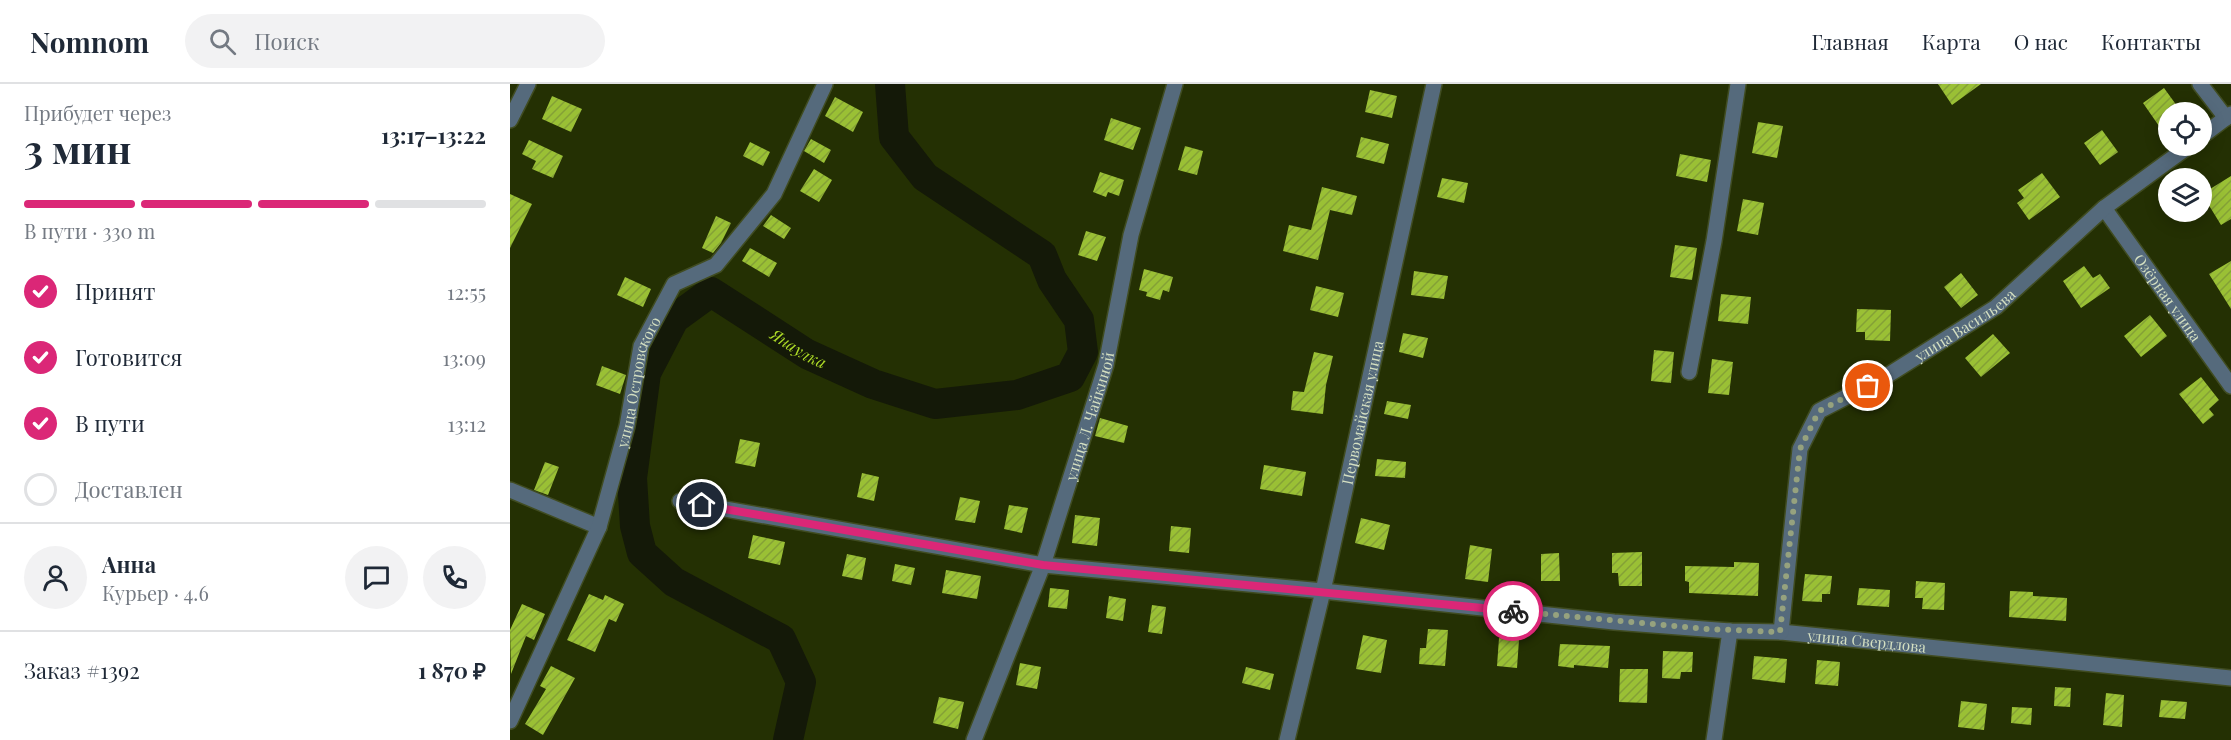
<!DOCTYPE html>
<html lang="ru">
<head>
<meta charset="utf-8">
<style>
	body { margin:0; font-family:"Playfair Display",serif; background:#f2f2f3; color:#1f2937; height:100vh; display:flex; flex-direction:column; font-size:22px; white-space:nowrap }
	* { box-sizing:border-box; margin:0 }
	p { font-size:20px; color:#747a83 }
	.icon { flex:none; width:33px; height:33px; fill:none; stroke:currentColor; stroke-width:2; stroke-linecap:round; stroke-linejoin:round }
	.map { position:relative; flex:1; overflow:hidden }
	.panel { display:flex; flex-direction:column; background:#fff; width:510px }
	.panel>* { flex:none }
	.buttons { position:absolute; left:1648px; top:18px; display:grid; gap:12px }
	.buttons a { display:grid; place-items:center; width:54px; height:54px; border-radius:50%; background:#fff; box-shadow:0 3px 15px #0003; font-size:30px }
	.pin { position:absolute; display:grid; place-items:center; width:51px; height:51px; color:#fff; margin:-26px; border:3px solid #fff; border-radius:50%; box-shadow:0 2px 6px #0007 }
	.courier { position:absolute; display:grid; place-items:center; width:60px; height:60px; margin:-30px; border:4px solid #db2777; border-radius:50%; background:#fff; color:#222; box-shadow:0 2px 8px #0007 }
	.summary em { font-style:normal; font-weight:700 }
	.summary div { display:flex; flex-direction:column-reverse }
	.summary { display:flex; align-items:center; justify-content:space-between; height:102px; padding:0 24px }
	h1 { font-size:39px; font-weight:700; line-height:45px }
	.bar { display:grid; grid-template-columns:repeat(4,1fr); gap:9px 6px; align-content:center; height:72px; padding:0 24px }
	.bar i { height:8px; border-radius:4px; background:#e0e1e3 }
	.bar .selected { background:#db2777 }
	.bar p { grid-column:span 4 }
	.line { display:flex; align-items:center; gap:15px; padding:0 24px; border-top:2px solid #e0e1e3 }
	.line div { flex:1 }
	.round { display:grid; place-items:center; flex:none; width:63px; height:63px; border-radius:32px; background:#f2f2f3 }
	ol { padding:0 24px; list-style:none }
	li { display:flex; align-items:center; gap:18px; height:66px }
	li p { margin-inline-start:auto }
	li .icon { padding:6px; border-radius:50%; background:#db2777; color:#fff; stroke-width:4 }
	li:last-child { color:#747a83 }
	li i { width:33px; height:33px; border:3px solid #e0e1e3; border-radius:50% }
	header { display:flex; align-items:center; gap:36px; box-sizing:border-box; height:84px; padding:0 30px; background:#fff; border-bottom:2px solid #e0e1e3 }
	header strong { font-size:28px }
	nav { display:flex; gap:33px; margin-inline-start:auto; font-size:21px }
	.search { width:420px; height:54px; background:#f2f2f3; display:flex; align-items:center; gap:15px; box-sizing:border-box; padding:0 21px; border-radius:33px; color:#747a83; font-size:22px }
	main { display:flex; flex:1; min-height:0 }
	.map>svg:first-child { display:block }
	.lines { fill:none; stroke-linecap:round; stroke-linejoin:round }
	.river { stroke:#141908; stroke-width:30 }
	.building { fill:url(#building-hatch) }
	.minor-casing { stroke:#404c21; stroke-width:18 }
	.minor { stroke:#556a7c; stroke-width:15 }
	.done { stroke:#96a27e; stroke-width:6; stroke-dasharray:0 10.8 }
	.route { stroke:#db2777; stroke-width:8 }
	.labels { text-anchor:middle; dominant-baseline:central; stroke-width:6; stroke-linejoin:round; paint-order:stroke }
	.street-label { font-size:15px; fill:#d4dfc1; stroke:#1c2507 }
	.water-label { font-size:16px; font-style:italic; fill:#aedc27; stroke:#1c2507 }
</style>
</head>
<body>
<header>
<strong>Nomnom</strong>
<div class="search"><svg class="icon" aria-label="search" viewBox="0 0 24 24"><circle cx="10" cy="10" r="6"/><path d="M15 15l6 6"/></svg>Поиск</div>
<nav><a>Главная</a><a>Карта</a><a>О нас</a><a>Контакты</a></nav>
</header>
<main>
<section class="panel">
<div class="summary"><div><h1>3 мин</h1><p>Прибудет через</p></div><em>13:17–13:22</em></div>
<div class="bar"><i class="selected"></i><i class="selected"></i><i class="selected"></i><i></i><p>В пути · 330 m</p></div>
<ol>
<li><svg class="icon" aria-label="check" viewBox="0 0 24 24"><path d="M5 12l5 5 9-10"/></svg>Принят<p>12:55</p></li>
<li><svg class="icon" aria-label="check" viewBox="0 0 24 24"><path d="M5 12l5 5 9-10"/></svg>Готовится<p>13:09</p></li>
<li><svg class="icon" aria-label="check" viewBox="0 0 24 24"><path d="M5 12l5 5 9-10"/></svg>В пути<p>13:12</p></li>
<li><i></i>Доставлен</li>
</ol>
<div class="line" style="height:108px"><a class="round"><svg class="icon" aria-label="person" viewBox="0 0 24 24"><circle cx="12" cy="8" r="4"/><path d="M4 21q1-7 8-7t8 7"/></svg></a><div><b>Анна</b><p>Курьер · 4.6</p></div><a class="round"><svg class="icon" aria-label="chat" viewBox="0 0 24 24"><path d="M4 5h16v11H9l-5 4z"/></svg></a><a class="round"><svg class="icon" aria-label="phone" viewBox="0 0 24 24"><path d="M5 4h4l2 5-3 2q2 4 5 5l2-3 5 2v4C11 20 4 13 5 4z"/></svg></a></div>
<div class="line" style="height:78px"><div>Заказ #1392</div><b>1 870 ₽</b></div>
</section>
<div class="map">
<svg width="1721" height="656" viewBox="0 0 1721 656">
	<defs>
		<pattern id="building-hatch" width="6" height="6" patternUnits="userSpaceOnUse" patternTransform="scale(1.5)"><rect width="6" height="6" fill="#9ac035"/><path d="M-1 1l2-2M0 6l6-6M5 7l2-2" fill="none" stroke="#84a136"/></pattern>
	</defs>
	<rect width="100%" height="100%" fill="#243003"/>
	<g class="lines">
		<path class="river" id="s1" d="M 278,656 L 291,598 L 271,555 L 164,498 L 132,469 L 125,442 L 122,394 L 136,289 L 164,235 L 201,208 L 297,270 L 363,300 L 425,320 L 507,311 L 560,293 L 573,268 L 569,236 L 542,196 L 532,171 L 415,93 L 384,53 L 380,0"/>
	</g>
	<path class="building" d="M 1428,0 L 1471,0 L 1442,21 Z
		M 1654,4 L 1670,26 L 1659,28 L 1659,34 L 1649,42 L 1633,19 Z
		M 860,6 L 887,12 L 882,34 L 855,28 Z
		M 42,12 L 72,25 L 61,48 L 32,35 Z
		M 325,13 L 353,28 L 343,48 L 315,32 Z
		M 601,34 L 631,44 L 623,66 L 594,56 Z
		M 1248,38 L 1273,42 L 1267,74 L 1242,69 Z
		M 1592,46 L 1608,68 L 1590,81 L 1574,59 Z
		M 851,53 L 879,60 L 874,80 L 846,73 Z
		M 301,55 L 321,66 L 314,79 L 294,67 Z
		M 19,56 L 53,72 L 43,94 L 22,85 L 26,77 L 12,70 Z
		M 240,58 L 260,68 L 253,82 L 233,72 Z
		M 675,62 L 693,67 L 687,91 L 668,86 Z
		M 1170,70 L 1201,76 L 1197,98 L 1166,92 Z
		M 304,85 L 322,96 L 309,118 L 290,107 Z
		M 590,88 L 614,96 L 609,112 L 598,108 L 596,113 L 583,108 Z
		M 1532,89 L 1550,113 L 1519,136 L 1507,119 L 1514,114 L 1508,106 Z
		M 1721,92 L 1721,135 L 1711,141 L 1692,110 Z
		M 932,94 L 958,99 L 954,119 L 927,113 Z
		M 812,103 L 847,112 L 842,131 L 820,126 L 808,176 L 773,167 L 779,141 L 801,146 Z
		M 0,110 L 22,120 L 0,164 Z
		M 1233,115 L 1254,119 L 1248,151 L 1227,147 Z
		M 261,131 L 281,144 L 274,155 L 253,142 Z
		M 206,132 L 221,139 L 211,159 L 203,169 L 192,164 Z
		M 576,147 L 596,153 L 587,177 L 568,171 Z
		M 1165,161 L 1187,164 L 1182,196 L 1160,193 Z
		M 240,164 L 267,179 L 259,193 L 232,177 Z
		M 1721,177 L 1721,225 L 1699,190 Z
		M 1574,182 L 1583,194 L 1590,190 L 1600,204 L 1571,224 L 1553,197 Z
		M 634,185 L 663,193 L 659,208 L 653,206 L 650,216 L 636,212 L 637,208 L 629,206 Z
		M 904,187 L 938,192 L 934,215 L 901,211 Z
		M 1451,189 L 1468,211 L 1451,224 L 1434,203 Z
		M 115,193 L 141,205 L 133,223 L 107,211 Z
		M 806,202 L 834,209 L 828,233 L 800,226 Z
		M 1211,210 L 1241,213 L 1238,240 L 1208,237 Z
		M 1347,225 L 1381,226 L 1380,257 L 1355,256 L 1355,248 L 1346,248 Z
		M 1640,231 L 1657,252 L 1631,273 L 1614,252 Z
		M 893,249 L 918,254 L 913,274 L 889,268 Z
		M 1483,250 L 1500,269 L 1471,293 L 1455,274 Z
		M 1144,266 L 1164,268 L 1161,299 L 1141,297 Z
		M 804,268 L 823,272 L 816,301 L 813,330 L 781,326 L 783,307 L 794,308 Z
		M 1202,275 L 1223,278 L 1219,311 L 1198,309 Z
		M 92,282 L 116,291 L 110,310 L 86,301 Z
		M 1691,293 L 1709,316 L 1699,325 L 1704,331 L 1693,340 L 1669,310 Z
		M 877,317 L 901,321 L 898,335 L 874,330 Z
		M 590,334 L 618,342 L 614,359 L 585,352 Z
		M 230,355 L 250,359 L 245,383 L 225,379 Z
		M 867,375 L 896,378 L 895,394 L 865,392 Z
		M 35,378 L 49,383 L 38,411 L 24,406 Z
		M 754,381 L 796,388 L 792,412 L 750,405 Z
		M 352,389 L 369,393 L 364,417 L 347,413 Z
		M 450,413 L 470,417 L 465,439 L 445,436 Z
		M 499,421 L 518,424 L 512,449 L 494,445 Z
		M 565,431 L 590,434 L 587,462 L 562,459 Z
		M 851,434 L 880,441 L 874,466 L 845,459 Z
		M 661,442 L 681,444 L 679,469 L 659,467 Z
		M 243,451 L 275,458 L 270,481 L 238,474 Z
		M 960,461 L 982,465 L 978,498 L 955,495 Z
		M 1132,468 L 1132,502 L 1109,502 L 1108,489 L 1102,489 L 1102,469 Z
		M 1049,469 L 1050,497 L 1031,497 L 1031,470 Z
		M 337,470 L 356,474 L 352,496 L 332,492 Z
		M 1224,478 L 1249,479 L 1248,512 L 1179,509 L 1179,498 L 1175,497 L 1175,482 L 1224,483 Z
		M 385,480 L 405,484 L 401,501 L 382,497 Z
		M 436,486 L 471,492 L 467,515 L 432,509 Z
		M 1295,490 L 1322,492 L 1320,510 L 1312,510 L 1312,518 L 1292,517 Z
		M 1406,497 L 1435,499 L 1434,526 L 1412,525 L 1413,514 L 1405,514 Z
		M 540,504 L 559,506 L 557,525 L 538,523 Z
		M 1349,504 L 1380,506 L 1379,523 L 1347,521 Z
		M 1500,507 L 1523,508 L 1523,512 L 1557,514 L 1556,537 L 1499,533 Z
		M 79,510 L 93,516 L 95,511 L 114,520 L 106,538 L 99,535 L 85,568 L 57,556 Z
		M 599,512 L 616,515 L 613,537 L 596,534 Z
		M 12,520 L 35,530 L 24,556 L 16,552 L 1,590 L 0,546 Z
		M 642,521 L 656,523 L 652,550 L 638,548 Z
		M 918,545 L 938,546 L 935,582 L 909,580 L 910,564 L 916,564 Z
		M 853,551 L 877,556 L 871,589 L 846,585 Z
		M 989,554 L 1009,556 L 1007,584 L 987,582 Z
		M 1050,560 L 1100,562 L 1098,584 L 1064,581 L 1064,584 L 1048,582 Z
		M 1153,567 L 1183,568 L 1182,588 L 1171,588 L 1170,595 L 1152,594 Z
		M 1244,572 L 1277,575 L 1275,599 L 1242,595 Z
		M 1307,576 L 1330,578 L 1328,602 L 1305,600 Z
		M 510,579 L 531,583 L 527,605 L 506,601 Z
		M 41,582 L 65,594 L 33,651 L 15,640 L 36,605 L 30,602 Z
		M 736,583 L 764,590 L 760,606 L 732,599 Z
		M 1110,585 L 1138,585 L 1137,619 L 1109,618 Z
		M 1545,603 L 1561,604 L 1560,623 L 1544,622 Z
		M 1596,609 L 1614,611 L 1612,643 L 1593,641 Z
		M 429,613 L 454,618 L 448,645 L 423,639 Z
		M 1651,616 L 1677,618 L 1675,635 L 1649,633 Z
		M 1451,617 L 1477,620 L 1474,646 L 1448,643 Z
		M 1502,623 L 1522,624 L 1521,641 L 1501,639 Z"/>
	<g class="lines">
		<defs>
			<g id="minor">
				<path d="M 1690,0 L 1716,34"/>
				<path d="M 0,36 L 18,0"/>
				<path d="M 1692,52 L 1721,30"/>
				<path id="s2" d="M 1594,124 L 1721,302"/>
				<path d="M 1179,288 L 1204,157 L 1228,0"/>
				<path d="M 0,406 L 89,443"/>
				<path id="s3" d="M 170,417 L 533,481 L 813,507 L 1104,538 L 1220,547 L 1271,548 L 1721,594"/>
				<path id="s4" d="M 1271,548 L 1290,365 L 1309,327 L 1375,293 L 1486,223 L 1594,124 L 1679,62"/>
				<path id="s5" d="M 0,637 L 89,443 L 117,342 L 131,262 L 164,200 L 206,181 L 264,110 L 315,0"/>
				<path id="s6" d="M 464,656 L 533,481 L 596,281 L 621,151 L 665,0"/>
				<path id="s7" d="M 777,656 L 813,507 L 924,0"/>
				<path d="M 1204,656 L 1220,547"/>
			</g>
		</defs>
		<use href="#minor" class="minor-casing"/>
		<use href="#minor" class="minor"/>
	</g>
	<g class="lines">
		<path class="done" d="M 1003,527 L 1197,545 L 1270,548 L 1290,365 L 1309,327 L 1358,302"/>
		<path class="route" d="M 192,421 L 533,481 L 1003,527"/>
	</g>
	<g class="labels">
		<g class="street-label">
			<text stroke="none"><textPath href="#s2" startOffset="110">Озёрная улица</textPath></text>
			<text stroke="none"><textPath href="#s4" startOffset="396">улица Васильева</textPath></text>
			<text stroke="none"><textPath href="#s5" startOffset="364">улица Островского</textPath></text>
			<text stroke="none"><textPath href="#s7" startOffset="336">Первомайская улица</textPath></text>
			<text stroke="none"><textPath href="#s6" startOffset="344">улица Л. Чайкиной</textPath></text>
			<text stroke="none"><textPath href="#s3" startOffset="1196">улица Свердлова</textPath></text>
		</g>
		<g class="water-label">
			<text stroke="none"><textPath href="#s1" startOffset="664">Янаулка</textPath></text>
		</g>
	</g>
</svg>
<div class="buttons">
<a><svg class="icon" aria-label="locate" viewBox="0 0 24 24"><circle cx="12" cy="12" r="6"/><path d="M12 2v4M12 18v4M2 12h4M18 12h4"/></svg></a>
<a><svg class="icon" aria-label="layers" viewBox="0 0 24 24"><path d="M12 4l9 5-9 5-9-5zM3 14l9 5 9-5"/></svg></a>
</div>
<div class="pin" style="left:1358px;top:302px;background:#ea580c"><svg class="icon" aria-label="bag" viewBox="0 0 24 24"><path d="M5 8h14l-1 12H6zM9 8a3 3 0 0 1 6 0"/></svg></div>
<div class="pin" style="left:192px;top:421px;background:#1f2937"><svg class="icon" aria-label="home" viewBox="0 0 24 24"><path d="M3 11l9-7 9 7M6 9v11h12V9"/></svg></div>
<div class="courier" style="left:1003px;top:527px"><svg class="icon" aria-label="bike" viewBox="0 0 24 24"><circle cx="6" cy="16" r="4"/><circle cx="18" cy="16" r="4"/><path d="M6 16l4-8h5l3 8M10 8l3 8H6M13 5h3"/></svg></div>
</div>
</main>
</body>
</html>
